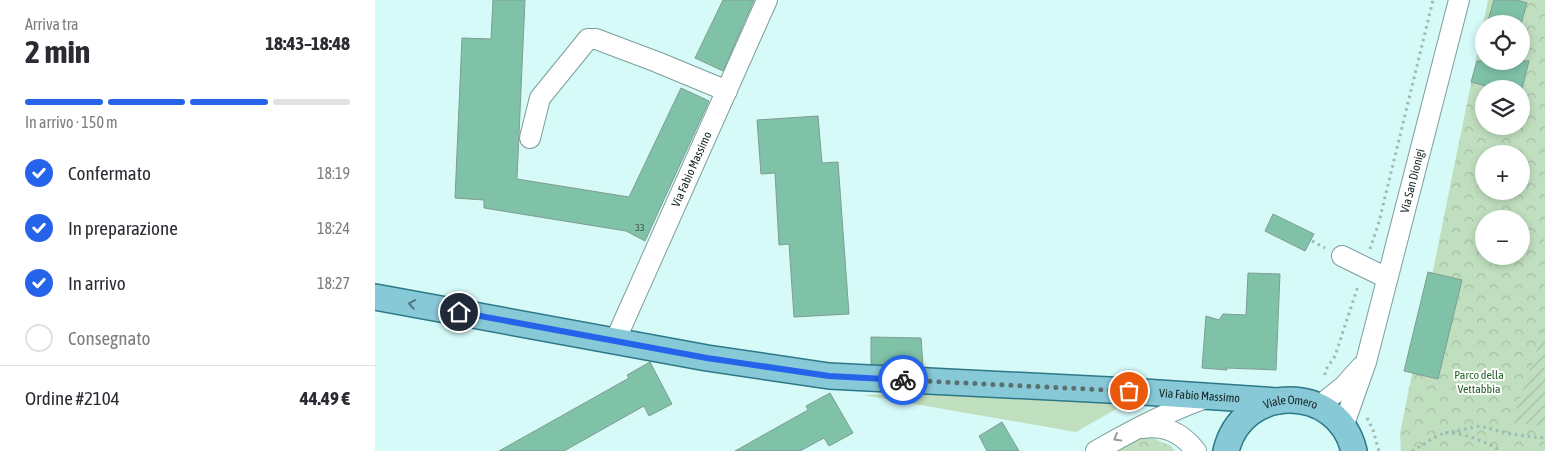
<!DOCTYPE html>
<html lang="it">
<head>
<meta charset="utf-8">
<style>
	body { margin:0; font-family:"Asap Condensed",sans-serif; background:#f7f7f7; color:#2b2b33; height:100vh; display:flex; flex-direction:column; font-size:19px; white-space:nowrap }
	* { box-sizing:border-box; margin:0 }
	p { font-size:16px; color:#7c7c81 }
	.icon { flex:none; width:28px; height:28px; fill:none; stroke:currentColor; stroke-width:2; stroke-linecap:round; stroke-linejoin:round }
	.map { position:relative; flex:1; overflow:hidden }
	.drawer { display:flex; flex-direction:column; background:#fff; width:375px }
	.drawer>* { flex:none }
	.tools { position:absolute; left:1100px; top:15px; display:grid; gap:10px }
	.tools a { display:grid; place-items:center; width:55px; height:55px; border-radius:50%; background:#fff; box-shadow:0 2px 8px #0003; font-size:25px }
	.pin { position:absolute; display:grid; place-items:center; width:42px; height:42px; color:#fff; margin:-21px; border:2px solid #fff; border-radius:50%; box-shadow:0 1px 5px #0007 }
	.courier { position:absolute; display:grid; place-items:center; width:50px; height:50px; margin:-25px; border:4px solid #2563eb; border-radius:50%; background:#fff; color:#222; box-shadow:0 1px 6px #0007 }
	.summary em { font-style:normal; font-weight:700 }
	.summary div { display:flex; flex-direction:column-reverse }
	.summary { display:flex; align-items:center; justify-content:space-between; height:85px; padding:0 25px }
	h1 { font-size:32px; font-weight:700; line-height:38px }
	.bar { display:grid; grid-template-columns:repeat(4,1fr); gap:8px 5px; align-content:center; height:60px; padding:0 25px }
	.bar i { height:6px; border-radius:4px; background:#e1e1e2 }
	.bar .on { background:#2563eb }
	.bar p { grid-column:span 4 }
	.line { display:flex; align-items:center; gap:12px; padding:0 25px; border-top:1px solid #e1e1e2 }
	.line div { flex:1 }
	ol { padding:0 25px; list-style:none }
	li { display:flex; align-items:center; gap:15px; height:55px }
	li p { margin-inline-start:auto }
	li .icon { padding:5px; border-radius:50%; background:#2563eb; color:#fff; stroke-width:4 }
	li:last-child { color:#7c7c81 }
	li i { width:28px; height:28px; border:2px solid #e1e1e2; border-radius:50% }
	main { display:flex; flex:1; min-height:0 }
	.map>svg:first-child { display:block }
	.grass { fill:#c0dfbf }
	.park { fill:url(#park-crowns); fill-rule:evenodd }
	.garden { fill:url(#garden-furrows) }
	.building { fill:#7fc2a8; stroke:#7f9d91 }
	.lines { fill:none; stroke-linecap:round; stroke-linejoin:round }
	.minor-casing { stroke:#7b9e9c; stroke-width:22 }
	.major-casing { stroke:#2d7887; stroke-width:28 }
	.path { stroke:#9dbab8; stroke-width:3; stroke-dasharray:2.5 4; stroke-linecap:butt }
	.minor { stroke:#fff; stroke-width:20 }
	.major { stroke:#88c9d7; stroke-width:25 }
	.oneway { stroke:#50777e }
	.oneway2 { stroke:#979d9c }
	.done { stroke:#5a706e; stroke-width:5; stroke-dasharray:0 9 }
	.route { stroke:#2563eb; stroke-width:6 }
	.labels { text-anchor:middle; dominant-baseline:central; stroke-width:4; stroke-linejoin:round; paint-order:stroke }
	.number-label { font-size:10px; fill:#314c45 }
	.street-label { font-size:12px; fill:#172524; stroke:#fff }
	.park-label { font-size:12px; fill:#245f27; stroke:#fff }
</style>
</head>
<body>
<main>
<section class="drawer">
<div class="summary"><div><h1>2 min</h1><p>Arriva tra</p></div><em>18:43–18:48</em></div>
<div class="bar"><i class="on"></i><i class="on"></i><i class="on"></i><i></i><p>In arrivo · 150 m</p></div>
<ol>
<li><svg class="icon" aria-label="check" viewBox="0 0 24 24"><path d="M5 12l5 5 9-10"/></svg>Confermato<p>18:19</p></li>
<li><svg class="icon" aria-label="check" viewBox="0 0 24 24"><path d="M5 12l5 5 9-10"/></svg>In preparazione<p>18:24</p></li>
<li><svg class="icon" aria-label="check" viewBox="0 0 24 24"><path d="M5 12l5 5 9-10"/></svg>In arrivo<p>18:27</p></li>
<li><i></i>Consegnato</li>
</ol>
<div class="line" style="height:65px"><div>Ordine #2104</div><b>44.49 €</b></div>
</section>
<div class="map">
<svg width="1170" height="451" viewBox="0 0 1170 451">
	<defs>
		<pattern id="park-crowns" width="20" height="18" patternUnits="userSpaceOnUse" patternTransform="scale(1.25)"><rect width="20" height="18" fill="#c0dfbf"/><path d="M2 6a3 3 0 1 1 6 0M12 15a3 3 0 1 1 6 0" fill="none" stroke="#a4bfa4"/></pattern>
		<pattern id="garden-furrows" width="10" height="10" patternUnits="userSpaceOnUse" patternTransform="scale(1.25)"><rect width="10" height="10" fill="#c0dfbf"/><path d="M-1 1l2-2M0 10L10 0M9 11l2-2" fill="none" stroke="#a4bfa4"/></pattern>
	</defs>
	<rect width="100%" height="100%" fill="#d6faf8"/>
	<path class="grass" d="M 564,392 L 738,400 L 743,408 L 701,432 L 488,395 Z"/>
	<path class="park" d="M 1113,0 L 1170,0 L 1170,451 L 1026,451 L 1025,433 ZM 1109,24 L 1146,24 L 1146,61 L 1109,61 ZM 1109,89 L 1146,89 L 1146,126 L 1109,126 ZM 1109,154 L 1146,154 L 1146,191 L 1109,191 ZM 1109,219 L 1146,219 L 1146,256 L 1109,256 Z
		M 773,436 L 796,446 L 800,451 L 738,451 L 748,445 Z"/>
	<path class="garden" d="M 1170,326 L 1170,424 L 1168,426 L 1137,422 Z"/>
	<path class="building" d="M 118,0 L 150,0 L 142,179 L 254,197 L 306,88 L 334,101 L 270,241 L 251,231 L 109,208 L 109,200 L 80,198 L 87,38 L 116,39 Z
		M 348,0 L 379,0 L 348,71 L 320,58 Z
		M 1119,0 L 1142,0 L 1152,3 L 1146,24 L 1112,24 Z
		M 1102,61 L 1154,61 L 1147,89 L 1122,89 L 1096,82 Z
		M 443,116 L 447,163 L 463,162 L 474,314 L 419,317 L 414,244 L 404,245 L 400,173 L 386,174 L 382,120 Z
		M 898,214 L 939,234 L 930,251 L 890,231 Z
		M 1053,272 L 1087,280 L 1063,379 L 1029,371 Z
		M 873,273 L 905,274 L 901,370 L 852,368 L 852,370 L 827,368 L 831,316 L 844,320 L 848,314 L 871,315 Z
		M 496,337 L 546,338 L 548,366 L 496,364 Z
		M 275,362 L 297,404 L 274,416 L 269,406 L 189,451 L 124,451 L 254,378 L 252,375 Z
		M 455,393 L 478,433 L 454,446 L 449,438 L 425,451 L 360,451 L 433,410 L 431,406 Z
		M 627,422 L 644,451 L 612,451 L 604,436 Z"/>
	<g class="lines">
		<defs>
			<g id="minor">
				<path d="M 155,138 L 165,98 L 213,39 L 221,39 L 282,62 L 352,91"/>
				<path d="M 967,256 L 1012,278"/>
				<path id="s1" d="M 240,341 L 392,0"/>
				<path d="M 944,406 L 969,386 L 986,367"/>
				<path id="s2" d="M 968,427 L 991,362 L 1084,0"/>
				<path d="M 767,428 C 790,425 806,432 821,451"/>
				<path d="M 721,451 C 756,431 793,411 831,398"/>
			</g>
			<g id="major">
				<path id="s3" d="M 0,297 L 332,358 L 454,376 L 754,391 L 903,401"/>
				<path id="s4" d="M 851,451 C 867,383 963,383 979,451"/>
			</g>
		</defs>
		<use href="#minor" class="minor-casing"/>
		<use href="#major" class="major-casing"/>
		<path class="path" d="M 937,241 L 950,248
			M 995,249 L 1004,222 L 1058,0
			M 950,375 L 950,371 L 960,356 L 983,286
			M 992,418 L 998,430 L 1004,451
			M 1070,433 L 1105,426 L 1136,434 L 1166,438 L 1170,435
			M 1037,451 C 1047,446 1058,437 1069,433 C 1079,430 1117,443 1125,451"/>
		<use href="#minor" class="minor"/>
		<use href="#major" class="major"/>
	</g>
	<defs><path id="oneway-chevron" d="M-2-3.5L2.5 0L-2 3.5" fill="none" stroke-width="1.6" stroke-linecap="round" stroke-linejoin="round" transform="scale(1.25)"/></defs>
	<use class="oneway" href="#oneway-chevron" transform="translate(37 304) rotate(-170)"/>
	<use class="oneway2" href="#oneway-chevron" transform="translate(742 438) rotate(150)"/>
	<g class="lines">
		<path class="done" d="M 528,380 L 754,391"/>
		<path class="route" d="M 84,312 L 332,358 L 454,376 L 528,380"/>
	</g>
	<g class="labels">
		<g class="number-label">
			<text x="265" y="227">33</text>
		</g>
		<g class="street-label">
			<text stroke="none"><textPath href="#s1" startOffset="188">Via Fabio Massimo</textPath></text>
			<text stroke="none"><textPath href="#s2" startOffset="256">Via San Dionigi</textPath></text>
			<text stroke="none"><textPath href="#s3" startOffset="832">Via Fabio Massimo</textPath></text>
			<text stroke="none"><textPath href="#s4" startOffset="89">Viale Omero</textPath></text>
		</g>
		<g class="park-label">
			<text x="1104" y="375">Parco della<tspan x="1104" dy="14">Vettabbia</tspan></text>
		</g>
	</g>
</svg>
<div class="tools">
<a><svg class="icon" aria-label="locate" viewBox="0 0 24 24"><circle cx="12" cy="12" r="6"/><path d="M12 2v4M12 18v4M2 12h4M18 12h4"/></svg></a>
<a><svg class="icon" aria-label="layers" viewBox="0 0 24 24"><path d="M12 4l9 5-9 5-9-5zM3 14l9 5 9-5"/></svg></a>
<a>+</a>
<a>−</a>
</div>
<div class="pin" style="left:754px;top:391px;background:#ea580c"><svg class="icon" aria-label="bag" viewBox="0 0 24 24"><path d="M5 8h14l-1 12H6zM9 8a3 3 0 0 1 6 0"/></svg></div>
<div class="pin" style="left:84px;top:312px;background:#1f2937"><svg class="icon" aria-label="home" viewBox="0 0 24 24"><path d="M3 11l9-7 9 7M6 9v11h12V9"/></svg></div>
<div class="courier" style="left:528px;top:380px"><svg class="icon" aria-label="bike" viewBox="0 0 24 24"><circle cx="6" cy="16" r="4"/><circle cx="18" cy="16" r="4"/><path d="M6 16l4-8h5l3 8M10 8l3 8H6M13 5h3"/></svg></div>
</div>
</main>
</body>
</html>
